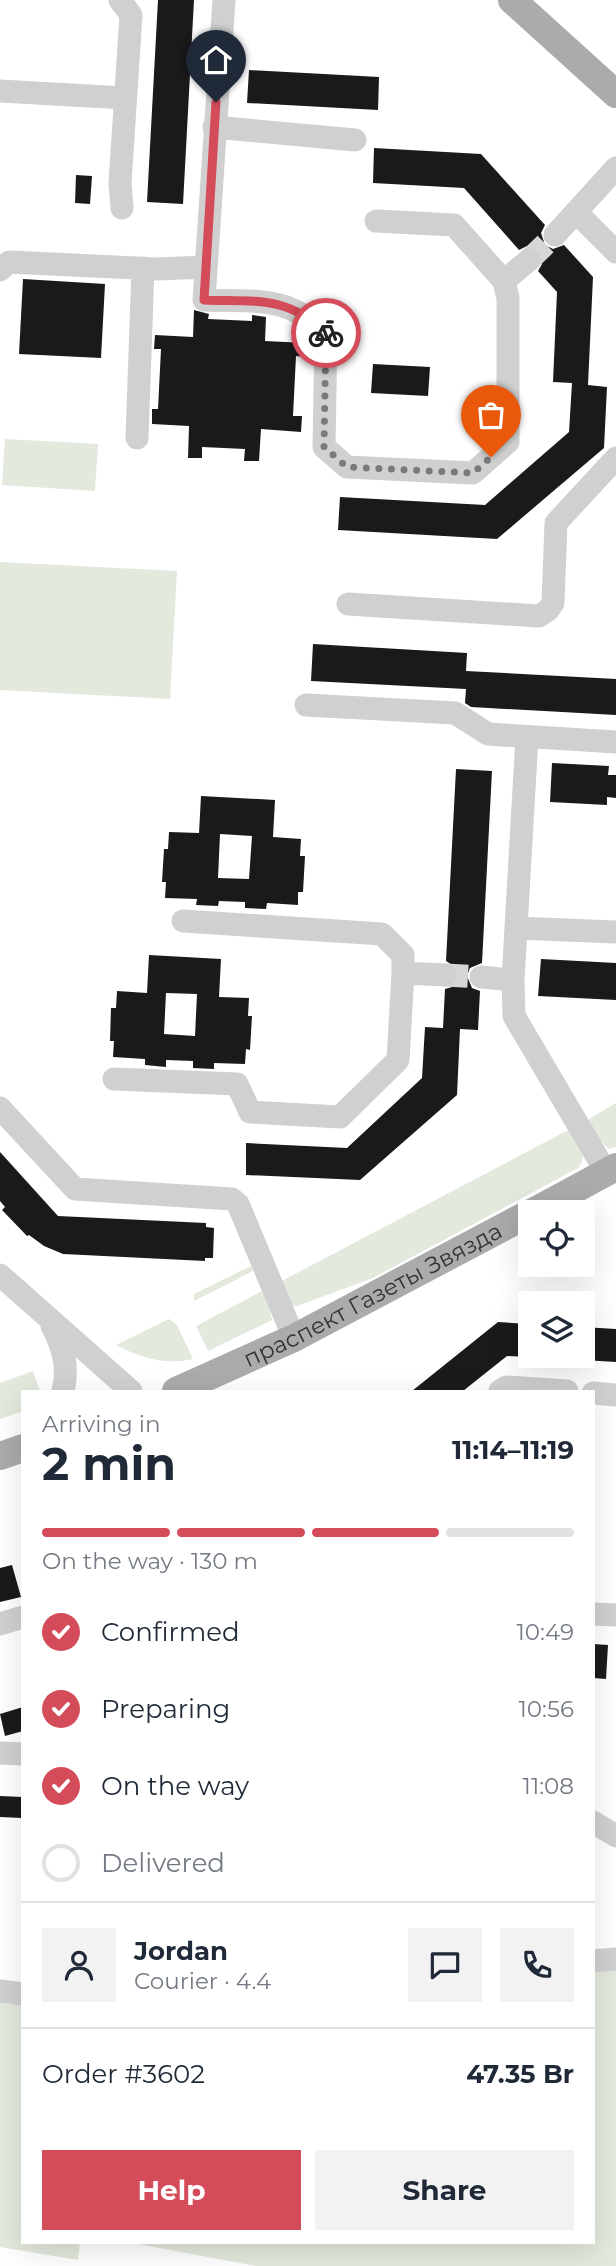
<!DOCTYPE html>
<html lang="en">
<head>
<meta charset="utf-8">
<style>
	body { margin:0; font-family:Montserrat,sans-serif; background:#f2f2f3; color:#1f2937; height:100vh; display:flex; flex-direction:column; font-size:26px; white-space:nowrap }
	* { box-sizing:border-box; margin:0 }
	p { font-size:23px; color:#747a83 }
	.icon { flex:none; width:38px; height:38px; fill:none; stroke:currentColor; stroke-width:2; stroke-linecap:round; stroke-linejoin:round }
	.map { position:relative; flex:1; overflow:hidden }
	.sheet { position:absolute; left:21px; top:1390px; width:574px; height:854px; display:flex; flex-direction:column; background:#fff; border-radius:0px; box-shadow:0 7px 28px #0002 }
	.sheet>* { flex:none }
	.controls { position:absolute; left:518px; top:1200px; display:grid; gap:14px }
	.controls a { display:grid; place-items:center; width:77px; height:77px; border-radius:0px; background:#fff; box-shadow:0 7px 28px #0002; font-size:35px }
	.pin { position:absolute; display:grid; place-items:center; width:60px; height:60px; color:#fff; margin:-72px -30px; border-radius:50% 50% 50% 0; rotate:-45deg; box-shadow:0 0 7px #0007 }
	.pin .icon { rotate:45deg }
	.courier { position:absolute; display:grid; place-items:center; width:70px; height:70px; margin:-35px; border:5px solid #d44b5a; border-radius:50%; background:#fff; color:#222; box-shadow:0 2px 9px #0007 }
	.head em { font-style:normal; font-weight:700 }
	.head div { display:flex; flex-direction:column-reverse }
	.head { display:flex; align-items:center; justify-content:space-between; height:119px; padding:0 21px }
	h1 { font-size:46px; font-weight:700; line-height:52px }
	.bar { display:grid; grid-template-columns:repeat(4,1fr); gap:10px 7px; align-content:center; height:84px; padding:0 21px }
	.bar i { height:9px; border-radius:5px; background:#e0e1e3 }
	.bar .selected { background:#d44b5a }
	.bar p { grid-column:span 4 }
	.line { display:flex; align-items:center; gap:18px; padding:0 21px; border-top:2px solid #e0e1e3 }
	.line div { flex:1 }
	.round { display:grid; place-items:center; flex:none; width:74px; height:74px; border-radius:0px; background:#f2f2f3 }
	ol { padding:0 21px; list-style:none }
	li { display:flex; align-items:center; gap:21px; height:77px }
	li p { margin-inline-start:auto }
	li .icon { padding:7px; border-radius:50%; background:#d44b5a; color:#fff; stroke-width:4 }
	li:last-child { color:#747a83 }
	li i { width:38px; height:38px; border:4px solid #e0e1e3; border-radius:50% }
	.cta { display:flex; gap:14px; margin-top:auto; padding:14px 21px }
	.cta a { flex:1; height:80px; border-radius:0px; background:#d44b5a; color:#fff; font-size:28px; font-weight:700; line-height:80px; text-align:center }
	.cta a+a { background:#f2f2f3; color:#1f2937 }
	.map>svg:first-child { display:block }
	.green { fill:#e3e9dd }
	.building { fill:#1a1a1a; fill-rule:evenodd }
	.lines { fill:none; stroke-linecap:round; stroke-linejoin:round }
	.minor-tunnel { stroke:#d6d6d6; stroke-width:23; stroke-dasharray:23 11; stroke-linecap:butt }
	.minor { stroke:#d0d0d0; stroke-width:23 }
	.major { stroke:#ababab; stroke-width:28 }
	.done { stroke:#7a7a7a; stroke-width:7; stroke-dasharray:0 12.6 }
	.route { stroke:#d44b5a; stroke-width:9 }
	.labels { text-anchor:middle; dominant-baseline:central; stroke-width:7; stroke-linejoin:round; paint-order:stroke }
	.street-label { font-size:23px; fill:#333; stroke:#fff }
</style>
</head>
<body>
<div class="map">
<svg width="616" height="2266" viewBox="0 0 616 2266">
	<rect width="100%" height="100%" fill="#fff"/>
	<path class="green" d="M 5,439 L 98,444 L 95,491 L 2,485 Z
		M 0,562 L 177,571 L 170,699 L 0,690 Z
		M 616,1103 L 616,1147 L 608,1149 L 584,1122 Z
		M 572,1128 C 578,1141 589,1156 578,1168 L 373,1278 L 297,1306 L 292,1305 L 278,1283 Z
		M 251,1266 L 253,1271 L 194,1301 L 194,1294 Z
		M 266,1289 L 272,1320 L 208,1351 L 196,1326 Z
		M 169,1319 L 177,1325 L 193,1359 C 167,1366 139,1357 116,1345 Z
		M 33,1371 L 40,1391 L 23,1391 L 23,1411 L 0,1419 L 0,1383 Z
		M 616,1968 L 616,2266 L 256,2266 L 127,2242 L 593,2242 L 593,1970 Z
		M 0,2001 L 23,2003 L 23,2242 L 80,2242 L 78,2260 L 0,2247 Z"/>
	<path class="building" d="M 158,0 L 194,0 L 183,204 L 147,202 Z
		M 249,70 L 379,77 L 378,110 L 247,103 Z
		M 374,148 L 481,154 L 545,225 L 541,233 L 545,245 L 553,249 L 564,245 L 593,277 L 588,385 L 607,387 L 604,448 L 497,539 L 338,530 L 340,497 L 485,505 L 569,432 L 572,383 L 553,382 L 557,292 L 538,271 L 542,264 L 540,252 L 527,246 L 519,250 L 464,188 L 373,183 Z
		M 76,175 L 92,176 L 90,204 L 75,203 Z
		M 23,279 L 105,284 L 101,358 L 19,354 Z
		M 194,310 L 209,314 L 208,319 L 252,321 L 252,315 L 266,317 L 265,341 L 306,343 L 305,357 L 296,356 L 293,416 L 302,416 L 301,432 L 261,429 L 259,461 L 244,461 L 245,449 L 202,447 L 202,458 L 188,458 L 189,426 L 152,424 L 152,409 L 158,409 L 161,349 L 154,349 L 155,335 L 193,337 Z
		M 373,364 L 430,367 L 428,396 L 371,393 Z
		M 313,644 L 467,653 L 466,671 L 616,679 L 616,715 L 471,707 L 465,703 L 466,689 L 311,681 Z
		M 552,763 L 609,766 L 608,775 L 616,775 L 616,798 L 607,797 L 607,805 L 550,802 Z
		M 456,769 L 492,771 L 482,963 L 470,968 L 467,976 L 472,988 L 480,991 L 478,1030 L 460,1029 L 457,1095 L 360,1180 L 246,1175 L 246,1143 L 347,1148 L 422,1078 L 425,1027 L 443,1028 L 445,989 L 452,987 L 459,976 L 457,968 L 446,961 Z
		M 201,796 L 275,800 L 273,837 L 301,839 L 300,856 L 305,856 L 303,892 L 298,892 L 298,905 L 267,903 L 266,909 L 245,908 L 245,902 L 219,901 L 218,906 L 196,905 L 197,899 L 165,898 L 166,882 L 162,882 L 164,849 L 168,849 L 169,832 L 199,833 ZM 220,834 L 252,836 L 249,879 L 218,878 Z
		M 149,955 L 221,959 L 219,997 L 249,998 L 248,1016 L 252,1016 L 250,1050 L 246,1049 L 245,1064 L 214,1063 L 214,1069 L 193,1068 L 193,1061 L 166,1060 L 166,1067 L 145,1065 L 145,1059 L 113,1057 L 114,1041 L 110,1041 L 111,1008 L 116,1008 L 117,991 L 147,993 ZM 166,993 L 197,994 L 195,1036 L 164,1034 Z
		M 541,959 L 616,963 L 616,1000 L 538,996 Z
		M 0,1152 L 58,1216 L 206,1223 L 206,1227 L 214,1228 L 213,1258 L 205,1258 L 205,1261 L 63,1254 L 44,1246 L 29,1235 L 27,1236 L 2,1210 L 5,1207 L 0,1201 Z
		M 498,1322 L 530,1324 L 530,1357 L 507,1356 L 463,1391 L 412,1391 Z
		M 583,1327 L 616,1329 L 616,1362 L 583,1360 Z
		M 12,1565 L 21,1597 L 0,1602 L 0,1568 Z
		M 593,1644 L 608,1645 L 606,1679 L 593,1678 Z
		M 23,1707 L 23,1731 L 5,1736 L 0,1714 Z
		M 0,1796 L 23,1797 L 23,1818 L 0,1817 Z"/>
	<g class="lines">
		<path class="minor-tunnel" d="M 529,260 L 555,235
			M 445,975 L 481,977"/>
		<path class="minor" d="M 120,0 L 131,15 L 120,183 L 122,208
			M 224,0 L 204,300 C 256,302 287,295 326,333 L 324,447 L 347,467 L 473,473 L 508,442 L 508,298 L 504,281 L 454,225 L 376,221
			M 0,91 L 125,98
			M 214,127 L 355,140
			M 576,212 L 616,252
			M 555,235 L 616,168
			M 0,270 L 9,262 L 157,269 L 206,267
			M 504,281 L 529,260
			M 137,438 L 143,268
			M 348,604 L 539,616 L 548,610 L 553,603 L 556,523 L 616,458
			M 306,705 L 455,713 L 488,734 L 616,742
			M 527,737 L 513,980 L 514,1016 L 606,1172
			M 183,921 L 382,934 L 403,955 L 403,973 L 445,975
			M 516,928 L 616,932
			M 481,977 L 513,980
			M 114,1079 L 237,1084 L 250,1112 L 340,1117 L 398,1060 L 403,973
			M 0,1108 L 75,1189 L 232,1199 L 238,1204 L 294,1338
			M 0,1275 L 131,1391
			M 52,1326 C 63,1347 69,1367 63,1391
			M 500,1391 L 506,1387 L 567,1391
			M 593,1393 L 616,1395
			M 593,1614 L 616,1615
			M 0,1624 L 23,1617
			M 0,1753 L 23,1754
			M 593,1822 L 616,1836
			M 593,1961 L 616,1959
			M 0,1991 L 23,1994"/>
		<g class="major">
			<path d="M 512,0 L 616,94"/>
			<path d="M 531,1213 L 616,1167"/>
			<path id="s1" d="M 176,1391 L 294,1338 L 530,1213"/>
			<path d="M 0,1456 L 23,1448"/>
		</g>
	</g>
	<g class="lines">
		<path class="done" d="M 326,333 L 324,447 L 347,467 L 473,473 L 491,457"/>
		<path class="route" d="M 216,102 L 204,300 C 255,302 287,295 326,333"/>
	</g>
	<g class="labels">
		<g class="street-label">
			<text stroke="none"><textPath href="#s1" startOffset="219">праспект Газеты Звязда</textPath></text>
		</g>
	</g>
</svg>
<div class="controls">
<a><svg class="icon" aria-label="locate" viewBox="0 0 24 24"><circle cx="12" cy="12" r="6"/><path d="M12 2v4M12 18v4M2 12h4M18 12h4"/></svg></a>
<a><svg class="icon" aria-label="layers" viewBox="0 0 24 24"><path d="M12 4l9 5-9 5-9-5zM3 14l9 5 9-5"/></svg></a>
</div>
<div class="pin" style="left:491px;top:457px;background:#ea580c"><svg class="icon" aria-label="bag" viewBox="0 0 24 24"><path d="M5 8h14l-1 12H6zM9 8a3 3 0 0 1 6 0"/></svg></div>
<div class="pin" style="left:216px;top:102px;background:#1f2937"><svg class="icon" aria-label="home" viewBox="0 0 24 24"><path d="M3 11l9-7 9 7M6 9v11h12V9"/></svg></div>
<div class="courier" style="left:326px;top:333px"><svg class="icon" aria-label="bike" viewBox="0 0 24 24"><circle cx="6" cy="16" r="4"/><circle cx="18" cy="16" r="4"/><path d="M6 16l4-8h5l3 8M10 8l3 8H6M13 5h3"/></svg></div>
<section class="sheet">
<div class="head"><div><h1>2 min</h1><p>Arriving in</p></div><em>11:14–11:19</em></div>
<div class="bar"><i class="selected"></i><i class="selected"></i><i class="selected"></i><i></i><p>On the way · 130 m</p></div>
<ol>
<li><svg class="icon" aria-label="check" viewBox="0 0 24 24"><path d="M5 12l5 5 9-10"/></svg>Confirmed<p>10:49</p></li>
<li><svg class="icon" aria-label="check" viewBox="0 0 24 24"><path d="M5 12l5 5 9-10"/></svg>Preparing<p>10:56</p></li>
<li><svg class="icon" aria-label="check" viewBox="0 0 24 24"><path d="M5 12l5 5 9-10"/></svg>On the way<p>11:08</p></li>
<li><i></i>Delivered</li>
</ol>
<div class="line" style="height:126px"><a class="round"><svg class="icon" aria-label="person" viewBox="0 0 24 24"><circle cx="12" cy="8" r="4"/><path d="M4 21q1-7 8-7t8 7"/></svg></a><div><b>Jordan</b><p>Courier · 4.4</p></div><a class="round"><svg class="icon" aria-label="chat" viewBox="0 0 24 24"><path d="M4 5h16v11H9l-5 4z"/></svg></a><a class="round"><svg class="icon" aria-label="phone" viewBox="0 0 24 24"><path d="M5 4h4l2 5-3 2q2 4 5 5l2-3 5 2v4C11 20 4 13 5 4z"/></svg></a></div>
<div class="line" style="height:91px"><div>Order #3602</div><b>47.35 Br</b></div>
<div class="cta"><a>Help</a><a>Share</a></div>
</section>
</div>
</body>
</html>
